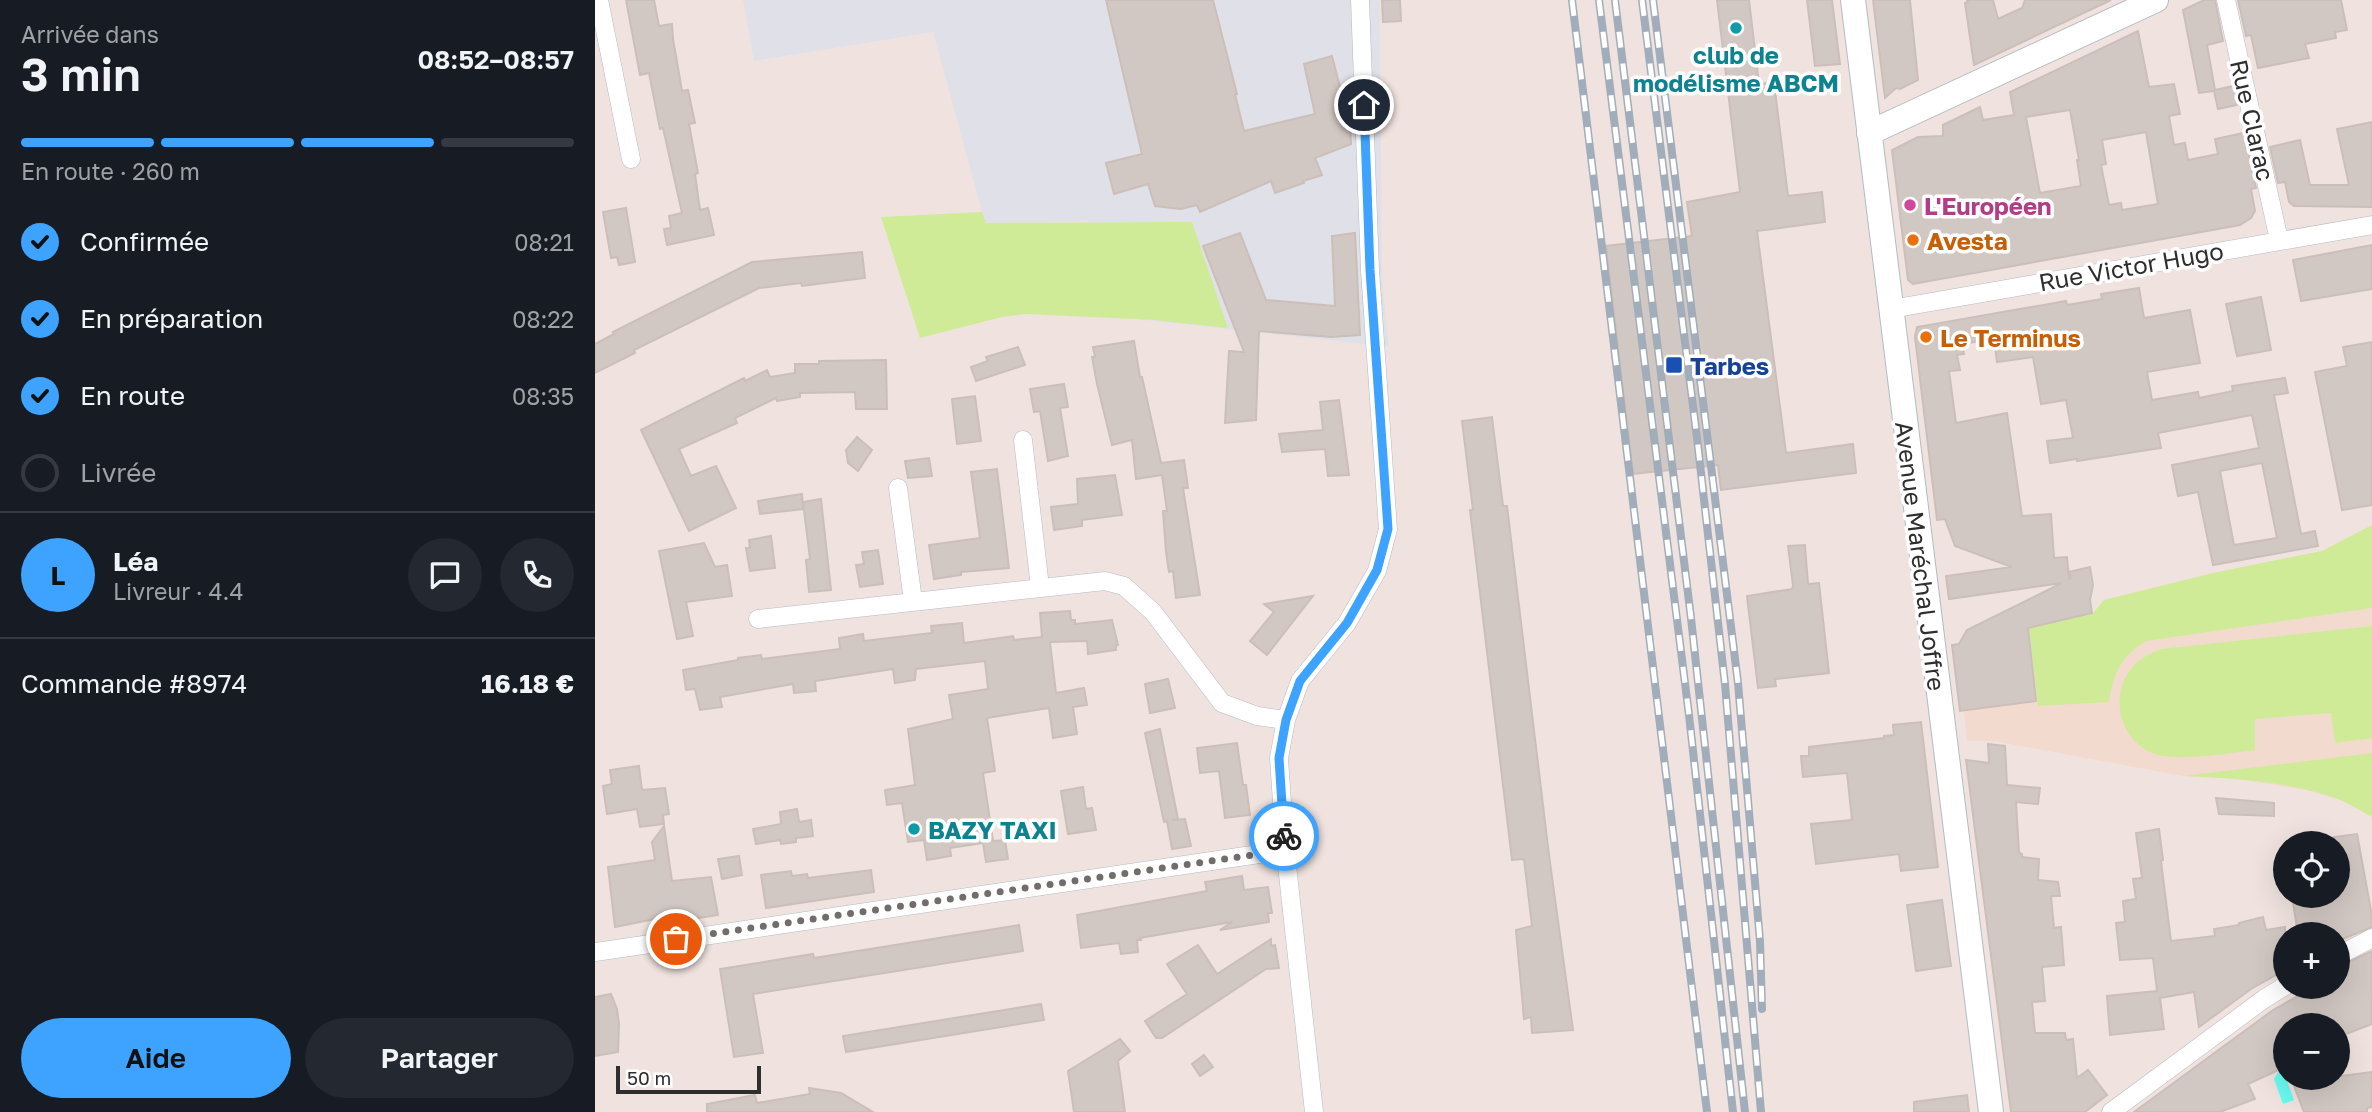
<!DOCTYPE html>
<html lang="fr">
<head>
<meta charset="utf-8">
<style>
	body { margin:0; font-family:"Golos Text",sans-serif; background:#242831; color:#f1f3f6; height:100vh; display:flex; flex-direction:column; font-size:26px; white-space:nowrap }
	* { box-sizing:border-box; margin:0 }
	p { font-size:23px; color:#9ea1a6 }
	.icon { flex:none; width:38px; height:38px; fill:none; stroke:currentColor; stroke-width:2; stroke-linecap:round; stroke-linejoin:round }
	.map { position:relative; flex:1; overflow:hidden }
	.sheet { display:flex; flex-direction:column; background:#171b24; width:595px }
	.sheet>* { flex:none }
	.buttons { position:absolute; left:1678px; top:831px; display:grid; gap:14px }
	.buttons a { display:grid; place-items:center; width:77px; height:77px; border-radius:50%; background:#171b24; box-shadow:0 7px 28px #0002; font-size:35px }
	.scale { position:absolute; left:21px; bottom:18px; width:145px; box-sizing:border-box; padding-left:7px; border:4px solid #2e2e2e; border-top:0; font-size:19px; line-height:24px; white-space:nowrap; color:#2e2e2e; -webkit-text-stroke:5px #fff; paint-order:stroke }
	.pin { position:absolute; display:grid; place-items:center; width:60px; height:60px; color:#fff; margin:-30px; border:4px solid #fff; border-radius:50%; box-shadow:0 2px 7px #0007 }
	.courier { position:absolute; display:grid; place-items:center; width:70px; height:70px; margin:-35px; border:5px solid #3da3ff; border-radius:50%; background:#fff; color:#222; box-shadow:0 2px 9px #0007 }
	.headline em { font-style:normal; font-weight:600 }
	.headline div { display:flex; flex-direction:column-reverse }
	.headline { display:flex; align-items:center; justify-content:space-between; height:119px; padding:0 21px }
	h1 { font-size:46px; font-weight:600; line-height:52px }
	.bar { display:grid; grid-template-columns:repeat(4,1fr); gap:10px 7px; align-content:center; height:84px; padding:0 21px }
	.bar i { height:9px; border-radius:5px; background:#363941 }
	.bar .selected { background:#3da3ff }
	.bar p { grid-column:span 4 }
	.line { display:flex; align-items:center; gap:18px; padding:0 21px; border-top:2px solid #363941 }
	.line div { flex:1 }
	.round { display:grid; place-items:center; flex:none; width:74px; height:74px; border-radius:37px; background:#242831 }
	ol { padding:0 21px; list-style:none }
	li { display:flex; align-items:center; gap:21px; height:77px }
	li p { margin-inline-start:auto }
	li .icon { padding:7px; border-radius:50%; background:#3da3ff; color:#111; stroke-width:4 }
	li:last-child { color:#9ea1a6 }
	li i { width:38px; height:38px; border:4px solid #363941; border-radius:50% }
	.primary-button { display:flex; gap:14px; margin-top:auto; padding:14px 21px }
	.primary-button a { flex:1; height:80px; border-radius:42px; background:#3da3ff; color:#111; font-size:28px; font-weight:600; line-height:80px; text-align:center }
	.primary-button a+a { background:#242831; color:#f1f3f6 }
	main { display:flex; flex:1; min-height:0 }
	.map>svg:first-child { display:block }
	.industrial { fill:#e0e0e8 }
	.education { fill:#f3dace }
	.green { fill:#d0eb97 }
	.water { fill:#69fbf1 }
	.building { fill:#d2c8c3; stroke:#ccbeb8; stroke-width:2; fill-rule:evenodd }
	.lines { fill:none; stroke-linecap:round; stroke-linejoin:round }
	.street-casing { stroke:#b3bbc2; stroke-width:19 }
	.secondary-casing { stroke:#b3bbc2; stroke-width:26 }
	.street { stroke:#fff; stroke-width:18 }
	.secondary { stroke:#fff; stroke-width:24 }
	.rail-casing { stroke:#a1adba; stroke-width:8 }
	.rail { stroke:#fff; stroke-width:5; stroke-dasharray:16; stroke-linecap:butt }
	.done { stroke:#726d6c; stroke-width:7; stroke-dasharray:0 12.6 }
	.route { stroke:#3da3ff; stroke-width:9 }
	.culture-dot { fill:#0f9aa8; stroke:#fff; stroke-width:2.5 }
	.hotel-dot { fill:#d1479c; stroke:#fff; stroke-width:2.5 }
	.food-dot { fill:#e8710a; stroke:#fff; stroke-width:2.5 }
	.transit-dot { fill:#1a4fb4; stroke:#fff; stroke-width:2.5 }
	.labels { text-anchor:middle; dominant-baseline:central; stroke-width:7; stroke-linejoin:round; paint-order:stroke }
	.culture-label { font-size:24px; font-weight:bold; fill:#0d838f; stroke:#fff }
	.street-label { font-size:24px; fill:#2e2e2e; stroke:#fff }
	.hotel-label { font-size:24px; font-weight:bold; fill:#b23c85; stroke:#fff; text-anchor:start }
	.food-label { font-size:24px; font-weight:bold; fill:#c56008; stroke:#fff; text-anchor:start }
	.transit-label { font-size:24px; font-weight:bold; fill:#164399; stroke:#fff; text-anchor:start }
</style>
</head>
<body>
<main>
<section class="sheet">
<div class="headline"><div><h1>3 min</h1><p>Arrivée dans</p></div><em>08:52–08:57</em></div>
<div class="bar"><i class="selected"></i><i class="selected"></i><i class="selected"></i><i></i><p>En route · 260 m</p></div>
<ol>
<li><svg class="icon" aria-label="check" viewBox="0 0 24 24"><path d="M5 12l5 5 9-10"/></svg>Confirmée<p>08:21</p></li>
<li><svg class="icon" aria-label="check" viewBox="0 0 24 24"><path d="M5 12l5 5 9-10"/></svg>En préparation<p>08:22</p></li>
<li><svg class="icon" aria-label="check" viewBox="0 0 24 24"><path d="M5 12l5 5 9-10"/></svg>En route<p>08:35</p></li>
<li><i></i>Livrée</li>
</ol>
<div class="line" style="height:126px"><b class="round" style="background:#3da3ff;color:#111">L</b><div><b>Léa</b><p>Livreur · 4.4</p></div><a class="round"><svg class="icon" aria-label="chat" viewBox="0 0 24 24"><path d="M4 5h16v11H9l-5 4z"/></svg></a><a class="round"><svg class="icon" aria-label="phone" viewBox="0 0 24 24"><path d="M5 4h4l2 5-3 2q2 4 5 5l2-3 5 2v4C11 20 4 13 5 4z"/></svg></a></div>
<div class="line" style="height:91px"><div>Commande #8974</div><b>16.18 €</b></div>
<div class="primary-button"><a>Aide</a><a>Partager</a></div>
</section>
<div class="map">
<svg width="1777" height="1112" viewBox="0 0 1777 1112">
	<rect width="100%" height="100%" fill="#f0e3df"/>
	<path class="industrial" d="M 148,0 L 785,0 L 787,281 L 794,347 L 523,317 L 493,221 L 390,223 L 338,32 L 159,61 Z"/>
	<path class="education" d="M 1777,525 L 1777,817 L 1748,801 L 1711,790 L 1636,778 L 1588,776 L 1399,741 L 1372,741 L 1369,711 L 1441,701 L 1434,628 L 1498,613 L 1509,600 L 1618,573 L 1727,551 Z"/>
	<path class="green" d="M 387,212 L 391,223 L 597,222 L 633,328 L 560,320 L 431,314 L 407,317 L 325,338 L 286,217 Z
		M 1777,525 L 1777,608 L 1551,641 C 1525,657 1519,673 1514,702 L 1443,706 L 1434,628 L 1498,613 L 1509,600 L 1618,573 L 1727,551 Z
		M 1777,626 L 1777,738 L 1740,743 L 1736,713 L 1660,719 L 1660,750 C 1634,753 1579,763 1557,753 C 1526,740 1514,698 1535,670 C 1543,659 1554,654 1566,649 Z
		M 1777,753 L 1777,817 C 1768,812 1758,806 1748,801 C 1702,782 1637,778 1588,776 Z"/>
	<path class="water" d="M 1683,1072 L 1690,1075 L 1699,1100 L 1688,1104 L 1679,1079 Z"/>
	<path class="building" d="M 31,0 L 59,0 L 64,26 L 77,24 L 78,39 L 87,91 L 93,90 L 100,123 L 94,124 L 103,173 L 100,174 L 105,210 L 113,208 L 119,235 L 72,245 L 69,229 L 76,228 L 74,216 L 87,213 L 68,128 L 65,129 L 54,73 L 45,75 Z
		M 511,0 L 618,0 L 642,94 L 640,94 L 649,131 L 720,114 L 709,64 L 737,56 L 750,107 L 754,105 L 756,144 L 720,158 L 727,175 L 708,181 L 709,183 L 680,193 L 676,181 L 605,212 L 602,205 L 586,209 L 560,206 L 553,184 L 519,194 L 511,163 L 547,154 Z
		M 787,0 L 805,0 L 806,21 L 788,22 Z
		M 1122,0 L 1154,0 L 1164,84 L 1179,82 L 1193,196 L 1227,192 L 1230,222 L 1162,231 L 1191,453 L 1258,444 L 1261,473 L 1126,490 L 1123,465 L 1038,474 L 1011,246 L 1097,236 L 1092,202 L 1145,192 Z
		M 1212,0 L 1237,0 L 1245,64 L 1220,66 Z
		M 1278,0 L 1315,0 L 1323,80 L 1305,89 L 1301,88 L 1290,98 Z
		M 1372,0 L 1398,0 L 1403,19 L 1427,8 L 1430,0 L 1516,0 L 1379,65 L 1370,3 L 1373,2 Z
		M 1609,0 L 1620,0 L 1628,41 L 1612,45 L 1620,90 L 1638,86 L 1642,105 L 1623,109 L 1619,91 L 1604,93 L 1588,10 Z
		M 1643,0 L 1746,0 L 1752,30 L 1740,32 L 1741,38 L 1710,44 L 1714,58 L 1663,68 L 1656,35 L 1651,36 Z
		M 1543,31 L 1554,87 L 1579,84 L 1585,114 L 1574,116 L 1579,145 L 1590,143 L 1593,160 L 1623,154 L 1620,139 L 1649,133 L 1661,188 L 1656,189 L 1660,211 L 1656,218 L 1645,225 L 1318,284 L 1313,280 L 1297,150 L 1323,137 L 1348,136 L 1348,125 L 1385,107 L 1388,120 L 1419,115 L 1415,92 ZM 1475,110 L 1484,160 L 1482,160 L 1486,186 L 1445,193 L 1431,117 ZM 1551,132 L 1563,204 L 1527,210 L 1526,203 L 1514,205 L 1506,165 L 1511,164 L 1507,140 Z
		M 1777,122 L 1777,207 L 1699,206 L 1694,202 L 1690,182 L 1683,183 L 1675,147 L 1705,140 L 1715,185 L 1754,185 L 1742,129 Z
		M 31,208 L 40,262 L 24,265 L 22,257 L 16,258 L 8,212 Z
		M 645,233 L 671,300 L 740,306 L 737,236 L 760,233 L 765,335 L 736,337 L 664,331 L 661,420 L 630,423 L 634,351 L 649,352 L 608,246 Z
		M 1777,245 L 1777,289 L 1706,301 L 1698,260 Z
		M 267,252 L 270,278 L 207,286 L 206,283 L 164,288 L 39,350 L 40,353 L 0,373 L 0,344 L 19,334 L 18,332 L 157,262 Z
		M 1544,288 L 1549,318 L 1595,310 L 1605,363 L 1552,372 L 1557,400 L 1603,392 L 1604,398 L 1638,391 L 1637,386 L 1690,378 L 1693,393 L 1679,395 L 1706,534 L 1720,531 L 1723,546 L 1618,565 L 1603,492 L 1583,496 L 1577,465 L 1664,448 L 1657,415 L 1563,433 L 1566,448 L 1482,461 L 1482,459 L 1455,463 L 1452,441 L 1478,438 L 1471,400 L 1446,404 L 1438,357 L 1402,362 L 1399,339 L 1367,344 L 1369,354 L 1362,355 L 1365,370 L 1354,371 L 1361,423 L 1412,413 L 1427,516 L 1456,514 L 1459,558 L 1472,557 L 1474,579 L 1476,578 L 1474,572 L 1495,567 L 1498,585 L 1495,600 L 1497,613 L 1433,628 L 1441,701 L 1365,711 L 1357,645 L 1364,644 L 1372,630 L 1467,583 L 1354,599 L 1351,576 L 1417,567 L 1360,546 L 1350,519 L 1342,520 L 1320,337 L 1322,327 L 1471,301 L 1472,305 L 1507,299 L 1506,294 ZM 1667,463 L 1682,538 L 1639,545 L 1625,471 Z
		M 1666,297 L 1676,350 L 1642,356 L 1631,304 Z
		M 539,341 L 545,377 L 547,377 L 566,463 L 589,460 L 593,488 L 588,488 L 605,595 L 581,598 L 578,571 L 574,572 L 571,552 L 568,511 L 572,511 L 567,475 L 541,479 L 537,440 L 517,445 L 502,384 L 497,357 L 500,357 L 498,347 Z
		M 1777,342 L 1777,505 L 1747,510 L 1720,372 L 1752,366 L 1748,347 Z
		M 423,347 L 430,365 L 381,381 L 376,367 L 393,361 L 391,357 Z
		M 291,360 L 292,409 L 261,409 L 260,392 L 205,393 L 205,397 L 182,401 L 181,398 L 140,418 L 142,423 L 84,449 L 96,476 L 121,466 L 141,508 L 94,531 L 46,430 L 149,378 L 150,381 L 172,370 L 175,377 L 200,373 L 200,364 L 224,364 L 224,361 Z
		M 469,384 L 473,407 L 465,408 L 473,456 L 453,461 L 445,411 L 439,412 L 435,389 Z
		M 380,396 L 386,441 L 362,444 L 357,399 Z
		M 744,400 L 754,475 L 733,476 L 730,449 L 687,452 L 684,434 L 728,430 L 725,402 Z
		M 897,417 L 908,506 L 912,506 L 954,855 L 978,1030 L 937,1033 L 936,1017 L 929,1019 L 921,930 L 937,926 L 929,859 L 917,860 L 875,510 L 878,510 L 867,421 Z
		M 262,437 L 277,450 L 263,471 L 253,463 L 251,450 Z
		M 334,458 L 337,476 L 313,478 L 310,461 Z
		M 402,469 L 414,568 L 366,572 L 366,575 L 339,579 L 334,545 L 385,538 L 376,472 Z
		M 520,475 L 527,515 L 487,520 L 487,526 L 459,530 L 456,507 L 483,504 L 482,479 Z
		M 207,494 L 208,509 L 165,514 L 163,501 Z
		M 226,499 L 236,590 L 214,592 L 211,560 L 215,559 L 208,502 Z
		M 176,536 L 180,568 L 155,571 L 151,548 L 155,548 L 154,540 Z
		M 109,543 L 120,567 L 132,565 L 137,596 L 91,602 L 98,636 L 82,639 L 64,551 Z
		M 1210,545 L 1213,584 L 1224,583 L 1234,673 L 1180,679 L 1181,686 L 1163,688 L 1152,596 L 1197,589 L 1198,586 L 1193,546 Z
		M 283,550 L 288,584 L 265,587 L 261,565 L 269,564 L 267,552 Z
		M 718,596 L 672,655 L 655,641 L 679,612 L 669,604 Z
		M 475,611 L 476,620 L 480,620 L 480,624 L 517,620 L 523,645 L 521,645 L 521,650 L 493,654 L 492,641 L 455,642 L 461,693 L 489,688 L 492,705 L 478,707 L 482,734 L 458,738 L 454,708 L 392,718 L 400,771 L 388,773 L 398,841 L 410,840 L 413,859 L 391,862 L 388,843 L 355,848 L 356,856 L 332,860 L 329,840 L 313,842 L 307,803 L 292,805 L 290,790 L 320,785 L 313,729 L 358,719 L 354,695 L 393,689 L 390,661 L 321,669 L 320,680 L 300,683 L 298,669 L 220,681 L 221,691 L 199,693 L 198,684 L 125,697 L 127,707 L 105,710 L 100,689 L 91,690 L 88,670 L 143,660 L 143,658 L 166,655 L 167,659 L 245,649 L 244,638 L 268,634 L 269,641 L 337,633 L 336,626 L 367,623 L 369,643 L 418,636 L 419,640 L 447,637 L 445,613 Z
		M 573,679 L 580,708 L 555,713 L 550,684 Z
		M 1326,722 L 1343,867 L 1306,871 L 1304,854 L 1221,864 L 1216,824 L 1257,820 L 1252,773 L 1208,777 L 1206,756 L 1214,756 L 1214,747 L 1289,738 L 1289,736 L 1299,735 L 1298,725 Z
		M 565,729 L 583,819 L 577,820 L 590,819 L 596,846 L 577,849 L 572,821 L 569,822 L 550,733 Z
		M 642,743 L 648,785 L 651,785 L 655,815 L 630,818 L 624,771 L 605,773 L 602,748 Z
		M 1393,744 L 1410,746 L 1412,785 L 1445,788 L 1443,804 L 1421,802 L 1424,853 L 1427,854 L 1427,857 L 1444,859 L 1443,880 L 1463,882 L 1465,896 L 1456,896 L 1459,928 L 1466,927 L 1469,965 L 1447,967 L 1450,1001 L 1437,1002 L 1440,1033 L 1470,1033 L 1471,1040 L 1478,1039 L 1482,1078 L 1493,1070 L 1512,1095 L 1490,1112 L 1416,1112 L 1371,760 L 1394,763 Z
		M 44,766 L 47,790 L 70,788 L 74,814 L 68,815 L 69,824 L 45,827 L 42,809 L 12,814 L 8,786 L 17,784 L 15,770 Z
		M 488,787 L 491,809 L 497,808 L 501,830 L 473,834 L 466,791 Z
		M 1621,798 L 1679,803 L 1679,816 L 1624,814 Z
		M 202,809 L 204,822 L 216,820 L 218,836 L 201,838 L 201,842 L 186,844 L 185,840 L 161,844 L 158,829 L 186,824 L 185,812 Z
		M 69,826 L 77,881 L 116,877 L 123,915 L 71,923 L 70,917 L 20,927 L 13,867 L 60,860 L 57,842 Z
		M 1564,829 L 1568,860 L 1566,861 L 1576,941 L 1620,936 L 1619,929 L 1644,925 L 1644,923 L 1668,917 L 1671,930 L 1690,927 L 1690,970 L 1656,989 L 1604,1027 L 1599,992 L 1565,998 L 1569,1029 L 1515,1035 L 1512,996 L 1562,991 L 1558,958 L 1525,960 L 1521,923 L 1530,922 L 1528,901 L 1541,899 L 1538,879 L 1547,878 L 1541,833 Z
		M 1762,834 L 1777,916 L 1777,927 L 1743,941 L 1743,934 L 1703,934 L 1697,896 L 1745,896 L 1744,889 L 1749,888 L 1743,856 L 1743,844 L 1741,844 L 1739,837 Z
		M 144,856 L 147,875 L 127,879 L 123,859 Z
		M 276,870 L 279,892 L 171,908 L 166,875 L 196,871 L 197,876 L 212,874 L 213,878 Z
		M 647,876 L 649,890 L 673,887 L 677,913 L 673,913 L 674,922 L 625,930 L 637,922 L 545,938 L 546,940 L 542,940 L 543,952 L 526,954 L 524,943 L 486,948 L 482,915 L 612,891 L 610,882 Z
		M 1347,900 L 1356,966 L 1321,971 L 1312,905 Z
		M 424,925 L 428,951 L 158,994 L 168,1053 L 139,1057 L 125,969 L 218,954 L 219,958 Z
		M 676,939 L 676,946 L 680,945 L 684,968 L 671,969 L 567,1038 L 561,1038 L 550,1021 L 592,994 L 572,964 L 603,945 L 622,974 Z
		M 1777,951 L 1777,1024 L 1746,1036 L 1743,1035 L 1743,1026 L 1690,1026 L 1690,1067 L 1653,1084 L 1660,1099 L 1625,1112 L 1539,1112 L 1678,1010 L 1719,987 L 1743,987 L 1743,967 Z
		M 16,994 L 22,1009 L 24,1024 L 23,1052 L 0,1056 L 0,997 Z
		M 446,1004 L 449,1020 L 251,1052 L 248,1036 Z
		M 525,1039 L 535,1051 L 523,1061 L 530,1112 L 479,1112 L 473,1071 Z
		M 609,1055 L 618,1067 L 605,1076 L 597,1064 Z
		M 1777,1072 L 1777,1107 L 1772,1108 L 1772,1112 L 1709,1112 L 1696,1078 L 1715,1078 L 1715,1080 Z
		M 214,1088 L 246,1093 L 278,1112 L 112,1112 L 112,1104 L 160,1095 L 162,1103 L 215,1094 Z
		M 1372,1095 L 1374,1112 L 1319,1112 L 1319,1102 Z"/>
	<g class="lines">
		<defs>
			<path id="street" d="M 4,0 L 36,159
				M 1631,0 L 1684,240
				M 1296,309 L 1777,225
				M 428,440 L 445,587
				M 303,488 L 318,601
				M 163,619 L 510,581 L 529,586 L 558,612 L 627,703 L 662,716 L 691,720
				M 0,952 L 664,854 L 690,847
				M 1743,956 L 1777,938
				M 719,1112 L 690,847 L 684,758 L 691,720 L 705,681 L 752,623 L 782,571 L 793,529 L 775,270 L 765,0
				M 1516,1112 L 1669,999 L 1690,986"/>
			<path id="secondary" d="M 1258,0 L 1396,1112
				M 1274,133 L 1561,0"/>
		</defs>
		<use href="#street" class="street-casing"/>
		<use href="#secondary" class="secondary-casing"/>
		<use href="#street" class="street"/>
		<use href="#secondary" class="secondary"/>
		<defs>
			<path id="rail" d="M 977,0 L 1112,1112
				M 1004,0 L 1094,715 L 1138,1112
				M 1020,0 L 1096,618 L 1150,1112
				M 1047,0 L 1102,438 L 1130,684 L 1166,1112
				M 1058,0 L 1143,683 L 1165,941 L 1167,1009"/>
		</defs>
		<use href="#rail" class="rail-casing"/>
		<use href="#rail" class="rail"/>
	</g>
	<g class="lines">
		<path class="done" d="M 81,939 L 664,854 L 690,847 L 689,836"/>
		<path class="route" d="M 689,836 L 684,758 L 691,720 L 705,681 L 752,623 L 782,570 L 793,529 L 775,270 L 769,105"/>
	</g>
	<g class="culture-dot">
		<circle cx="1141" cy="28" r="7"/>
		<circle cx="319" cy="829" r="7"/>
	</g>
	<circle class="hotel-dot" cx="1315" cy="205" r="7"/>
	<g class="food-dot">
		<circle cx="1318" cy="240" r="7"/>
		<circle cx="1331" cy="337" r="7"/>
	</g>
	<rect class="transit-dot" x="1070" y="356" width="18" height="18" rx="3.5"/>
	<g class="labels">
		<g class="culture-label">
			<text x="1141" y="54">club de<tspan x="1141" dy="28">modélisme ABCM</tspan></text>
			<text x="333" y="829" text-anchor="start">BAZY TAXI</text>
		</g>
		<g class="street-label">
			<text transform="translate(1658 120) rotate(77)">Rue Clarac</text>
			<text transform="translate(1536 266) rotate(-10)">Rue Victor Hugo</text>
			<text transform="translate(1326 556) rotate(83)">Avenue Maréchal Joffre</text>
		</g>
		<g class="hotel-label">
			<text x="1329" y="205">L'Européen</text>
		</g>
		<g class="food-label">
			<text x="1332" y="240">Avesta</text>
			<text x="1345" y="337">Le Terminus</text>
		</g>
		<g class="transit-label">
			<text x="1095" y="365">Tarbes</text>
		</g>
	</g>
</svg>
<div class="buttons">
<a><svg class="icon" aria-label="locate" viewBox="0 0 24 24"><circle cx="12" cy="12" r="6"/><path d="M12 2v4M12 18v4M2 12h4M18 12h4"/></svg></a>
<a>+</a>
<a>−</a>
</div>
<div class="scale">50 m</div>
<div class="pin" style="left:81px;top:939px;background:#ea580c"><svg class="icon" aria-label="bag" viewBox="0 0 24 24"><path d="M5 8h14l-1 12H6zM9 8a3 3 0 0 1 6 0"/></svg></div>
<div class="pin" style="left:769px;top:105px;background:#1f2937"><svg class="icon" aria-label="home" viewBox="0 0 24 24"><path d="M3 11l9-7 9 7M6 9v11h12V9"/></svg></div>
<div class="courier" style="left:689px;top:836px"><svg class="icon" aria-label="bike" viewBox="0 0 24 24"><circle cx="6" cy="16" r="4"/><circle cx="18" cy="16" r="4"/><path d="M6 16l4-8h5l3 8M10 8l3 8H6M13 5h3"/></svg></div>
</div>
</main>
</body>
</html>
